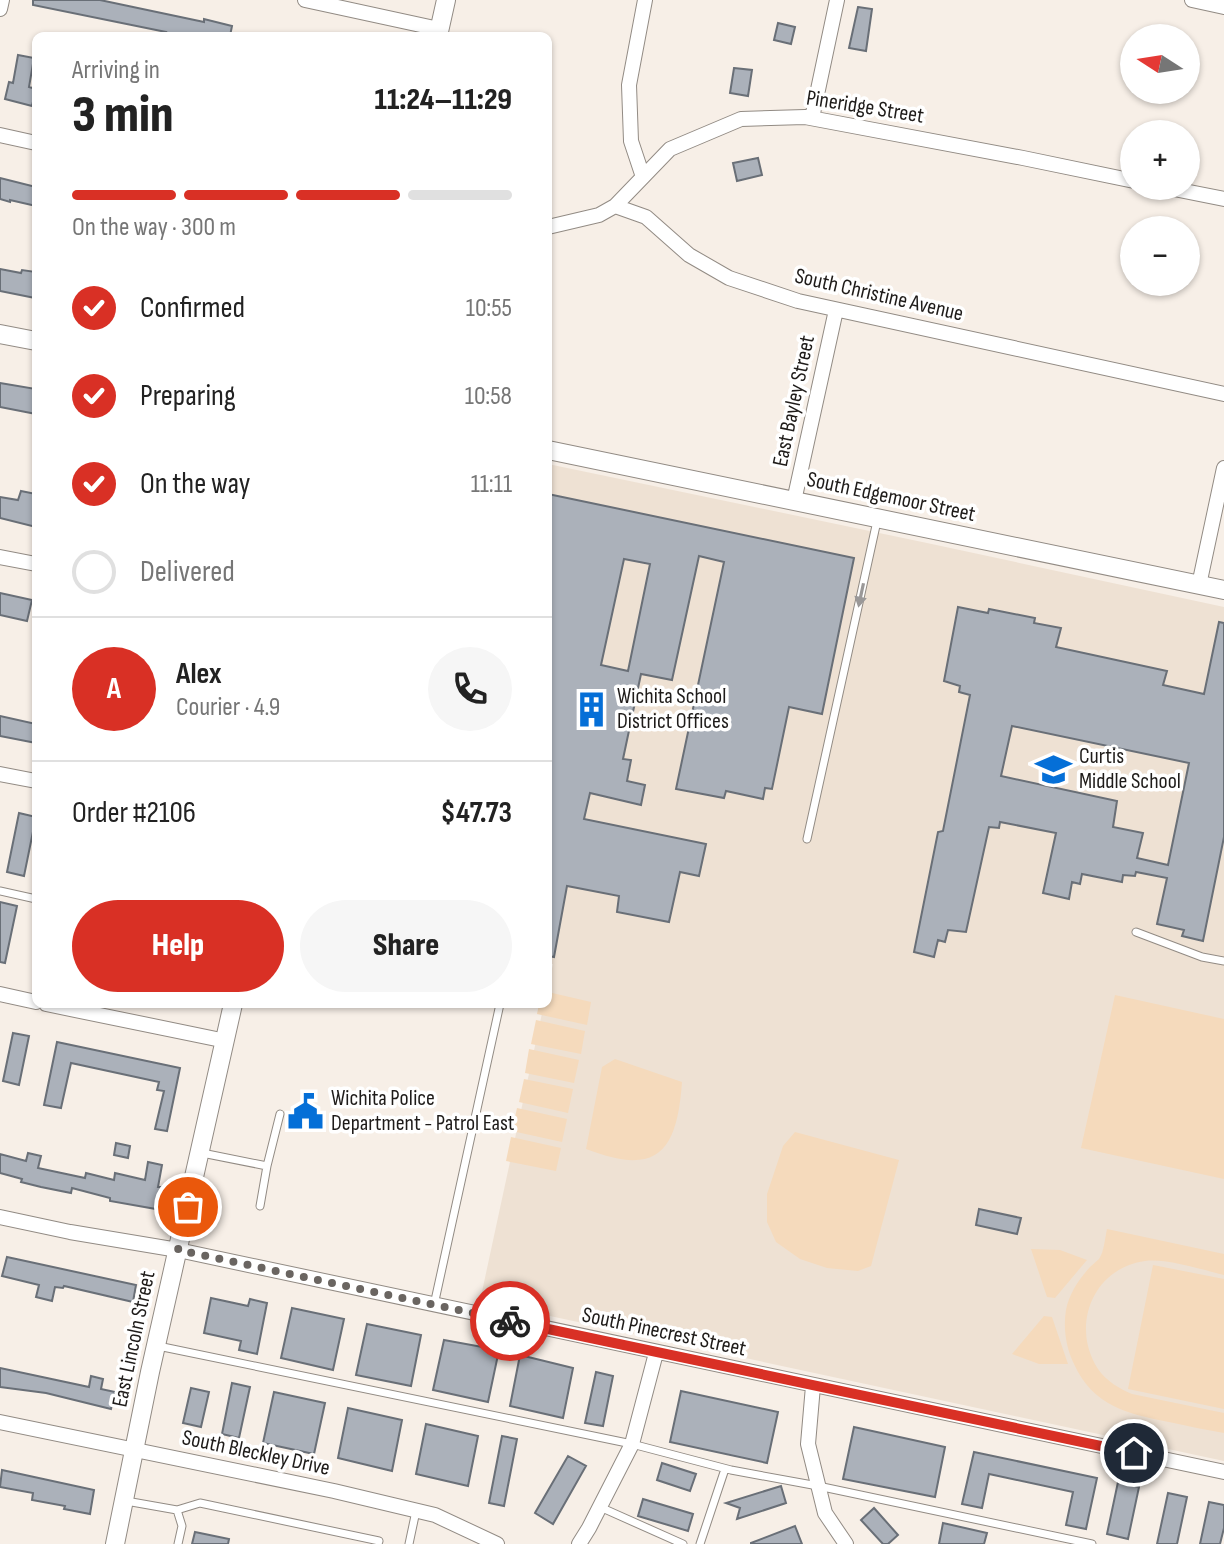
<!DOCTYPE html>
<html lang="en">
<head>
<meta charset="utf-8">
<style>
	body { margin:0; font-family:"Sofia Sans Condensed",sans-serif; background:#f6f6f6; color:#222; height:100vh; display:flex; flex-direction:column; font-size:30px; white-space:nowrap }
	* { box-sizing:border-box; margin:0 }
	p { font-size:26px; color:#767676 }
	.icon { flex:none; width:44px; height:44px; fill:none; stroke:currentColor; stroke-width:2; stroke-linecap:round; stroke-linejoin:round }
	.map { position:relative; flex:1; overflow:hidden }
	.drawer { position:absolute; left:32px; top:32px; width:520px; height:976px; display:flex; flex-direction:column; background:#fff; border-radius:12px; box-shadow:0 2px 6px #0004 }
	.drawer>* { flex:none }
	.needle { width:52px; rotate:282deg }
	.fabs { position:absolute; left:1120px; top:24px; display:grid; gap:16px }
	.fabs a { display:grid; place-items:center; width:80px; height:80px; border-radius:50%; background:#fff; box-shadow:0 2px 6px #0004; font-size:40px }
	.pin { position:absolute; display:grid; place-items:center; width:68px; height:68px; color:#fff; margin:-34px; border:4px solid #fff; border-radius:50%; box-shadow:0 2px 8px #0007 }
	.courier { position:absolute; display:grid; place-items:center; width:80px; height:80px; margin:-40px; border:6px solid #d93025; border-radius:50%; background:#fff; color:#222; box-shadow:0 2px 10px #0007 }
	.headline em { font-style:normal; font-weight:800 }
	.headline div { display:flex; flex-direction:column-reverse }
	.headline { display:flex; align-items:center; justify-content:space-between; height:136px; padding:0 40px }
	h1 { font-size:52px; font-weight:800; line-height:60px }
	.bar { display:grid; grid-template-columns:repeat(4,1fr); gap:12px 8px; align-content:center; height:96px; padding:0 40px }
	.bar i { height:10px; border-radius:6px; background:#e0e0e0 }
	.bar .on { background:#d93025 }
	.bar p { grid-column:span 4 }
	.line { display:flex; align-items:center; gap:20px; padding:0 40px; border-top:2px solid #e0e0e0 }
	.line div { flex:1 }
	.round { display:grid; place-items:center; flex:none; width:84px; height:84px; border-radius:42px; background:#f6f6f6 }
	ol { padding:0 40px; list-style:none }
	li { display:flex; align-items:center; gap:24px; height:88px }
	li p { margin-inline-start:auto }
	li .icon { padding:8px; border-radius:50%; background:#d93025; color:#fff; stroke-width:4 }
	li:last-child { color:#767676 }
	li i { width:44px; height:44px; border:4px solid #e0e0e0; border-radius:50% }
	.button { display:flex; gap:16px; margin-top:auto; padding:16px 40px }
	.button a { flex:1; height:92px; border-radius:48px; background:#d93025; color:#fff; font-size:32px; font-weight:800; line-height:92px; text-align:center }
	.button a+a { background:#f6f6f6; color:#222 }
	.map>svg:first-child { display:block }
	.built { fill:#eee1d3 }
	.green { fill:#f5dabc }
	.building { fill:#abb1ba; stroke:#696f77; stroke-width:2; fill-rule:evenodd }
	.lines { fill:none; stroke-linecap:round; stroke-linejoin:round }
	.lane-casing { stroke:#928b84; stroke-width:9 }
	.street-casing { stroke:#928b84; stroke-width:16 }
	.secondary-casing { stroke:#928b84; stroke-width:20 }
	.lane { stroke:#fff; stroke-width:7 }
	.street { stroke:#fff; stroke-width:14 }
	.secondary { stroke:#fff; stroke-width:18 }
	.oneway { fill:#9a9898 }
	.done { stroke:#6a6561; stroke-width:8; stroke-dasharray:0 14.4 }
	.route { stroke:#d93025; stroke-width:10 }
	.labels { text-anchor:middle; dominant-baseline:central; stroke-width:7; stroke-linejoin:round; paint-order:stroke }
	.street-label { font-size:22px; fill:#1e1b19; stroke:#fff }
	.poi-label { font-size:22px; fill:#1e1b19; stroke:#fff; text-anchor:start }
</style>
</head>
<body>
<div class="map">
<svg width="1224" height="1544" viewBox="0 0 1224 1544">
	<rect width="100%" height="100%" fill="#f7efe7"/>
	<path class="built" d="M 548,464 L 927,543 L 1224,607 L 1224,1461 L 480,1301 L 544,1004 L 548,1004 L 548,986 L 553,964 L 548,964 Z"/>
	<path class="green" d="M 548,992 L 591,1002 L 587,1025 L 537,1014 L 539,1004 L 548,1004 Z
		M 1115,995 L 1224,1019 L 1224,1179 L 1081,1148 Z
		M 536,1020 L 585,1031 L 581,1054 L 531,1044 Z
		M 529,1049 L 579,1060 L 574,1083 L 525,1073 Z
		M 615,1059 L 682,1082 C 677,1154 656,1176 586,1149 L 602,1067 Z
		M 524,1079 L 573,1089 L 568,1113 L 519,1102 Z
		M 517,1108 L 567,1119 L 562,1142 L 512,1131 Z
		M 795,1132 L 899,1160 L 871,1266 L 858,1271 L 827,1268 L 800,1259 L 776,1242 L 767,1222 L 767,1194 L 783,1146 Z
		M 511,1137 L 561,1148 L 556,1171 L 506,1161 Z
		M 1107,1229 L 1224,1254 L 1224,1275 C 1204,1270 1165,1258 1145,1261 C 1093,1268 1070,1326 1098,1369 C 1106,1381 1120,1389 1132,1394 L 1224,1413 L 1224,1433 C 1206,1430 1188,1426 1169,1422 C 1128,1414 1093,1406 1074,1364 C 1066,1348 1063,1328 1066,1310 C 1069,1294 1079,1279 1090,1267 C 1093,1264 1096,1262 1099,1259 C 1104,1252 1105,1238 1107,1229 Z
		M 1031,1249 L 1060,1250 L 1087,1260 L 1055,1298 L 1047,1297 Z
		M 1153,1265 L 1224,1279 L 1224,1409 L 1128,1389 Z
		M 1044,1316 L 1052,1317 L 1068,1364 L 1039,1364 L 1012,1354 Z"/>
	<path class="building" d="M 33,0 L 100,0 L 204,22 L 204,19 L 232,26 L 230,36 L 176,36 L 165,34 L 166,32 L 33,5 Z
		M 858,7 L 872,9 L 866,51 L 849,48 Z
		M 778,23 L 795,27 L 791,44 L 774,40 Z
		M 18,55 L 34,58 L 29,87 L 36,89 L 32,106 L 5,99 L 9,82 L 13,83 Z
		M 734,68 L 752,70 L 748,96 L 730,93 Z
		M 758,158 L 762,175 L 737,181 L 733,163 Z
		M 0,178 L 36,187 L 36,206 L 10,200 L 10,202 L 0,199 Z
		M 0,269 L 21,273 L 22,270 L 36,272 L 35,298 L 0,291 Z
		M 0,383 L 36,389 L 36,414 L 0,407 Z
		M 21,491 L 36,494 L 36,527 L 0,518 L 0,497 L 18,500 Z
		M 548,494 L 854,558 L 822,714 L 789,707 L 772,789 L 765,788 L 763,799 L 726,791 L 724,798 L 676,789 L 724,562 L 699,556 L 672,680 L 641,674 L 623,759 L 631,760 L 627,781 L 645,785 L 641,805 L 590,793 L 584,819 L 706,844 L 699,876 L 680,872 L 669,922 L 617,912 L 619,896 L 567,886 L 554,957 L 548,956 ZM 624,559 L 650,564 L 628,671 L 601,665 Z
		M 0,593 L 32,600 L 27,621 L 0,615 Z
		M 958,607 L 988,613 L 989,609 L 1035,618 L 1034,623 L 1061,628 L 1056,647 L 1167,671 L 1163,685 L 1204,694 L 1219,622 L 1224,623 L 1224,837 L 1203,941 L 1182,936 L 1184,930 L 1157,924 L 1167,878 L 1136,872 L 1135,876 L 1123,875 L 1122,882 L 1082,874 L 1080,884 L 1072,882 L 1069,899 L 1043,893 L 1056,833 L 1000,822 L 999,828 L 989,827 L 966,932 L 948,930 L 945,942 L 938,940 L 934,957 L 914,952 L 938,832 L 943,831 L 970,695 L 959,692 L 960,686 L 944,681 ZM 1012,726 L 1189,763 L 1168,865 L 1137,858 L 1143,833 L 1113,827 L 1117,801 L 1001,776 Z
		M 0,716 L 36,724 L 36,743 L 0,736 Z
		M 19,813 L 36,817 L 24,876 L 7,872 Z
		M 0,902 L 17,906 L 5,963 L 0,962 Z
		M 13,1033 L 29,1036 L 19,1085 L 3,1081 Z
		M 57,1042 L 180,1068 L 167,1131 L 155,1129 L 164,1091 L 157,1090 L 159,1082 L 71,1063 L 61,1108 L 44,1105 Z
		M 116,1143 L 130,1146 L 128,1158 L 114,1155 Z
		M 28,1153 L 41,1156 L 38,1168 L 85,1178 L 86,1173 L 114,1180 L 115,1173 L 145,1180 L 148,1162 L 162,1165 L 158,1187 L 161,1187 L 156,1209 L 110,1201 L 110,1198 L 72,1188 L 71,1193 L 41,1187 L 21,1182 L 22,1179 L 0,1173 L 0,1154 L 26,1161 Z
		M 979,1209 L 1021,1218 L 1017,1234 L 976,1225 Z
		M 7,1257 L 136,1285 L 133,1302 L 64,1286 L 63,1288 L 55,1287 L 52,1301 L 36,1297 L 39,1285 L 2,1276 Z
		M 211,1298 L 248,1306 L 250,1299 L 267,1303 L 257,1354 L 239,1350 L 241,1341 L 204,1333 Z
		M 292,1308 L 344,1319 L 333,1370 L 281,1358 Z
		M 367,1324 L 421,1335 L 411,1386 L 356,1375 Z
		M 444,1340 L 499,1350 L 488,1402 L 433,1390 Z
		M 520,1355 L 573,1368 L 563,1418 L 510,1406 Z
		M 0,1368 L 89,1387 L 91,1376 L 103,1379 L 101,1389 L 115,1392 L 111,1409 L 46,1393 L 0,1387 Z
		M 596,1372 L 613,1376 L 603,1426 L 585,1423 Z
		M 232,1383 L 250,1387 L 239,1438 L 222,1434 Z
		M 191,1388 L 209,1392 L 201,1427 L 183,1423 Z
		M 681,1391 L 778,1412 L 767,1463 L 670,1442 Z
		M 274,1392 L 325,1403 L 314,1454 L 263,1443 Z
		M 348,1408 L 402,1420 L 392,1471 L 338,1458 Z
		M 426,1424 L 478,1436 L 468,1486 L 416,1474 Z
		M 854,1427 L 945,1447 L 935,1497 L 843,1479 Z
		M 502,1436 L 517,1439 L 504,1506 L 489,1503 Z
		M 974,1452 L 1097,1478 L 1086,1529 L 1066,1525 L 1073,1492 L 989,1474 L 982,1508 L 962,1504 Z
		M 568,1456 L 586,1466 L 553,1524 L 535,1513 Z
		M 662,1463 L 696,1474 L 690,1491 L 657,1480 Z
		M 2,1470 L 94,1490 L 90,1514 L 64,1509 L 65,1506 L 32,1500 L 33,1493 L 0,1487 Z
		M 1118,1482 L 1139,1487 L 1128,1539 L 1107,1534 Z
		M 781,1486 L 786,1503 L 737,1519 L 740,1508 L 726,1503 Z
		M 1168,1493 L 1187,1497 L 1177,1544 L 1157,1544 Z
		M 643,1499 L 693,1514 L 688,1531 L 638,1516 Z
		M 1209,1502 L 1224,1505 L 1224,1528 L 1220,1544 L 1200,1544 Z
		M 874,1508 L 898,1535 L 888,1544 L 883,1544 L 861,1520 Z
		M 943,1523 L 987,1533 L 984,1544 L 939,1544 Z
		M 795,1526 L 802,1544 L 751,1544 L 751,1543 Z
		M 195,1532 L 229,1539 L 228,1544 L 192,1544 Z"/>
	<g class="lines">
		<defs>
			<path id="lane" d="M 807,839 L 877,521
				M 0,891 L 36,899
				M 1136,932 L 1202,957 L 1224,961
				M 202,1153 L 267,1166 L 260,1206
				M 267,1166 L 280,1114
				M 434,1305 L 500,1004
				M 158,1346 L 632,1444 L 731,1470 L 818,1486 L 1092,1544
				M 126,1501 L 177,1510 L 200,1503 L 379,1541 L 378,1544
				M 600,1507 L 683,1544
				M 177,1510 L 182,1526 L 178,1544
				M 409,1544 L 416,1511
				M 700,1544 L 725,1469"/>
			<path id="street" d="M 305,0 L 439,29
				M 1192,0 L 1224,7
				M 0,9 L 2,0
				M 812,118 L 837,0
				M 0,135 L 36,143
				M 643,177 L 631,141 L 629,85 L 645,0
				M 1159,186 L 1224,199
				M 615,206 L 646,217 L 689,255 L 729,278 L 798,301 L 1224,394
				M 548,227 L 599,215 L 615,206 L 670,149 L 741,119 L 805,117 L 1023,158 L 1134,181
				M 794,501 L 836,310
				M 0,557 L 36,564
				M 1199,585 L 1224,468
				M 0,774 L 36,781
				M 0,994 L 36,1002
				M 46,1004 L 226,1041
				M 0,1217 L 70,1232 L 178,1250 L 1224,1472
				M 813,1386 L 808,1444 L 825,1513 L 846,1544
				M 0,1422 L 334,1491 L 435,1515 L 497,1544
				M 579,1544 L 589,1528 L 632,1444 L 656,1353"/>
			<path id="secondary" d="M 438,36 L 446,0
				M 0,334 L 36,341
				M 548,450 L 1224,590
				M 115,1544 L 150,1372 L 233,1004"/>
		</defs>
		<use href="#lane" class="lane-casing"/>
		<use href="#street" class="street-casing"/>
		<use href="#secondary" class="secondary-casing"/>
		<use href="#lane" class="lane"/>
		<use href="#street" class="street"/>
		<use href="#secondary" class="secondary"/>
	</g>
	<defs><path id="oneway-solid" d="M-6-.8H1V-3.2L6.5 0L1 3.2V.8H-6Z" transform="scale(2)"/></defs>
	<use class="oneway" href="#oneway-solid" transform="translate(861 595) rotate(102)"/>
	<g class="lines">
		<path class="done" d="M 188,1207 L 178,1250 L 510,1321"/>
		<path class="route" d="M 510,1321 L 1134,1453"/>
	</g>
	<defs>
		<symbol id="building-bare" viewBox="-9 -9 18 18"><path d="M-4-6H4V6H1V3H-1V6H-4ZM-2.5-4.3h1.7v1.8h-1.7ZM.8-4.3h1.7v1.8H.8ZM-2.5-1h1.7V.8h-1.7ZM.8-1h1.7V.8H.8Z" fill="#056fd7" stroke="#fff" stroke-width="2.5" paint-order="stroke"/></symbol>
		<symbol id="school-bare" viewBox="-9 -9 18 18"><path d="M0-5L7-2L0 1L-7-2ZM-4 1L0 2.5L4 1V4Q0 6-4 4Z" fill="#056fd7" stroke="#fff" stroke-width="2.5" paint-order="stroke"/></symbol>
		<symbol id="civic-bare" viewBox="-9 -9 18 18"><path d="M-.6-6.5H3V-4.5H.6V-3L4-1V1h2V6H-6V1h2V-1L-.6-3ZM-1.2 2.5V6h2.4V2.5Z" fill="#056fd7" stroke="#fff" stroke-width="2.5" paint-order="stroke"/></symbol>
	</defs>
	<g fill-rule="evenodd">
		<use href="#building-bare" x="566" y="684" width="51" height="51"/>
		<use href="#school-bare" x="1028" y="744" width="51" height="51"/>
		<use href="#civic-bare" x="280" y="1086" width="51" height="51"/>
	</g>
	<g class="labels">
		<g class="street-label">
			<text transform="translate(865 107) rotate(9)">Pineridge Street</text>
			<text transform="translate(879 295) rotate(13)">South Christine Avenue</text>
			<text transform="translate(794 401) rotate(-78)">East Bayley Street</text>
			<text transform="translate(891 497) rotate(12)">South Edgemoor Street</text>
			<text transform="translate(664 1332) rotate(12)">South Pinecrest Street</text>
			<text transform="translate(134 1339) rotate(-78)">East Lincoln Street</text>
			<text transform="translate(256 1453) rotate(12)">South Bleckley Drive</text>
		</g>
		<g class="poi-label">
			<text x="617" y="696">Wichita School<tspan x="617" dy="25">District Offices</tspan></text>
			<text x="1079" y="756">Curtis<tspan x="1079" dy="25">Middle School</tspan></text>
			<text x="331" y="1098">Wichita Police<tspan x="331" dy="25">Department - Patrol East</tspan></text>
		</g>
	</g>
</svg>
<div class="fabs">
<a><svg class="needle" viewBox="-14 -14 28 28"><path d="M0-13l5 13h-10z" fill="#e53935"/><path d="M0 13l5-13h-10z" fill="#767676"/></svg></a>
<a>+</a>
<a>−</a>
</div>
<div class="pin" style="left:188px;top:1207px;background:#ea580c"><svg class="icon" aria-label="bag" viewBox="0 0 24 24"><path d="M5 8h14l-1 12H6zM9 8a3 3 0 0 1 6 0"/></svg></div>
<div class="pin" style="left:1134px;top:1453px;background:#1f2937"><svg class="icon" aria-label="home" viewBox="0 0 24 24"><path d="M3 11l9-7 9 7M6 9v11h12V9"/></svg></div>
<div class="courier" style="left:510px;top:1321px"><svg class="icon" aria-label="bike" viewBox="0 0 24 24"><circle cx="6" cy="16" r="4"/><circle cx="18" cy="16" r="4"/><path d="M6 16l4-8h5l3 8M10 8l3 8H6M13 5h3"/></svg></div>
<section class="drawer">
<div class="headline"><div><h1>3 min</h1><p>Arriving in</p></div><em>11:24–11:29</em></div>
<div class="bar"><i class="on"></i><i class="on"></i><i class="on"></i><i></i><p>On the way · 300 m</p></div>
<ol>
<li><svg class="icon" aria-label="check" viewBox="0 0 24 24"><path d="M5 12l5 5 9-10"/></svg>Confirmed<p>10:55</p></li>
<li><svg class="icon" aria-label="check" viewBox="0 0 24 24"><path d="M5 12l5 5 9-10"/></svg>Preparing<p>10:58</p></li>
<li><svg class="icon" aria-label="check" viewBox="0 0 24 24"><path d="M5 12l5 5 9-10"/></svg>On the way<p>11:11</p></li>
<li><i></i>Delivered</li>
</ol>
<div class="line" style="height:144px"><b class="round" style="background:#d93025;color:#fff">A</b><div><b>Alex</b><p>Courier · 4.9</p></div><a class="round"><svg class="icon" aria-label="phone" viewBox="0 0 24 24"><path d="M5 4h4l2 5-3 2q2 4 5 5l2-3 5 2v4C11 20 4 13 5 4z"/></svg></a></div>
<div class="line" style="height:104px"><div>Order #2106</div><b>$47.73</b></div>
<div class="button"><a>Help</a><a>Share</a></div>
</section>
</div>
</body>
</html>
